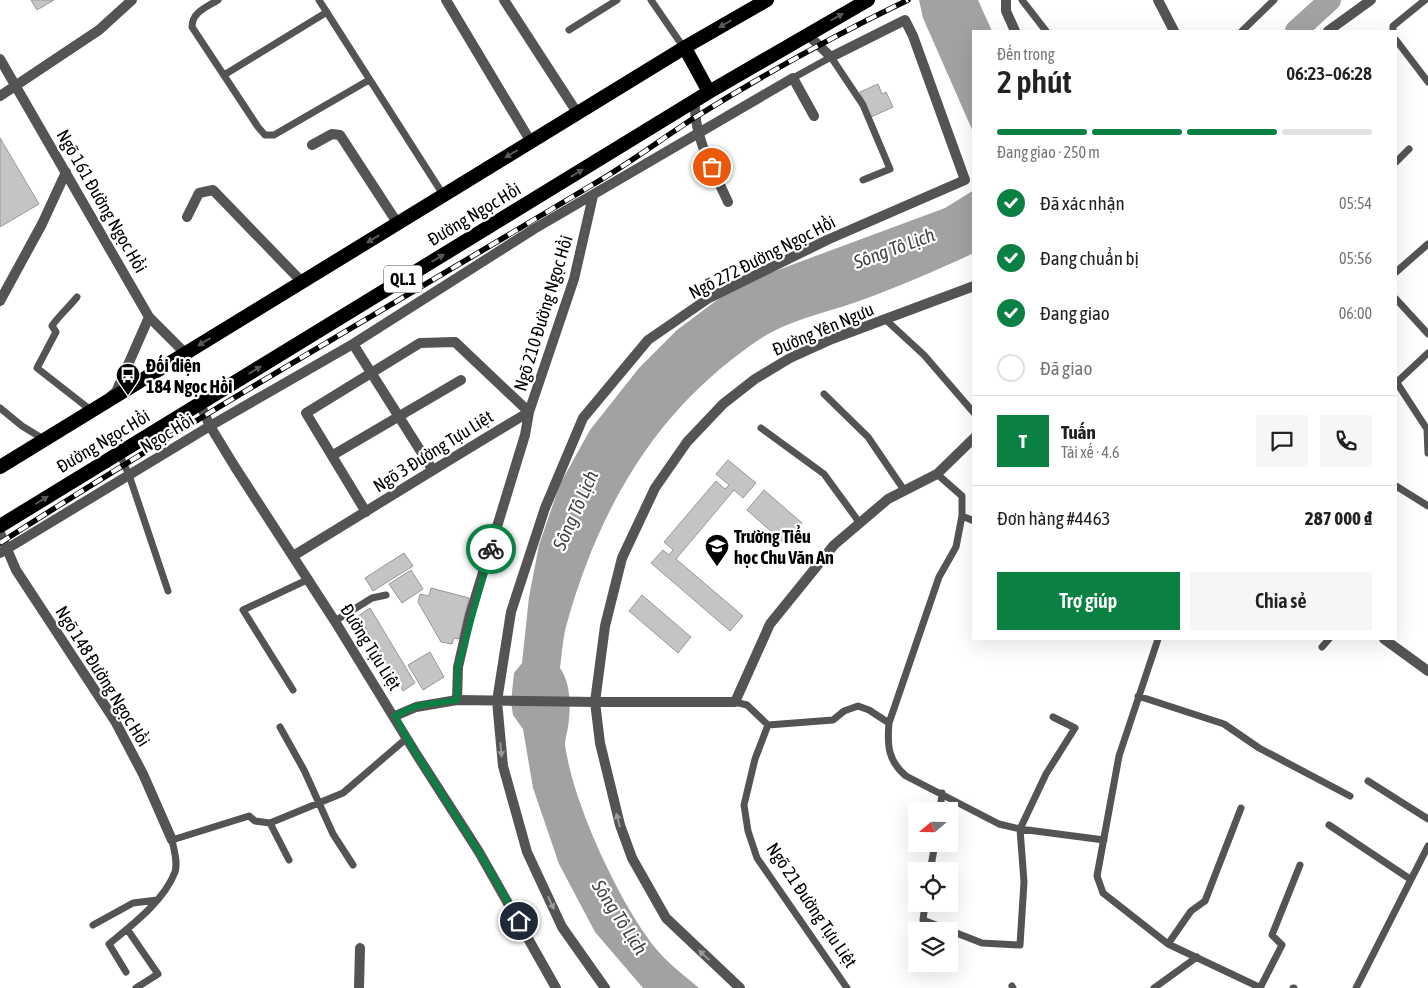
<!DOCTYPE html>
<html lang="vi">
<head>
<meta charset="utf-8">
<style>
	body { margin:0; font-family:"Asap Condensed",sans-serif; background:#f6f6f6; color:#222; height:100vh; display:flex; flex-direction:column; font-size:19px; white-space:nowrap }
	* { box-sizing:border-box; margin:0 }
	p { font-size:16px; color:#767676 }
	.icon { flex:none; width:28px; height:28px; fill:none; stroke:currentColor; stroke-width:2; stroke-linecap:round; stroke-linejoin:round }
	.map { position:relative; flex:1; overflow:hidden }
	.panel { position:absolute; left:972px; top:30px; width:425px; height:610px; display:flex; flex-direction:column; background:#fff; border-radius:0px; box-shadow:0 5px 20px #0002 }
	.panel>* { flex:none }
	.needle { width:32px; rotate:250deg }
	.buttons { position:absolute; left:908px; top:802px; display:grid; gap:10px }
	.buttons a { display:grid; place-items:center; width:50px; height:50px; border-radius:0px; background:#fff; box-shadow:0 5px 20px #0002; font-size:25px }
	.pin { position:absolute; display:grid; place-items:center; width:42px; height:42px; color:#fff; margin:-21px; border:2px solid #fff; border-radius:50%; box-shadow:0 1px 5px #0007 }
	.courier { position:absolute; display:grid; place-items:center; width:50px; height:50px; margin:-25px; border:4px solid #0b8043; border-radius:50%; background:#fff; color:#222; box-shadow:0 1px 6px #0007 }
	.overview em { font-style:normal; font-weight:600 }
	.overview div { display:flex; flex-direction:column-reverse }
	.overview { display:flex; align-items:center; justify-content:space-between; height:85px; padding:0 25px }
	h1 { font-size:32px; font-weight:600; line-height:38px }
	.bar { display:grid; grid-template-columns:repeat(4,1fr); gap:8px 5px; align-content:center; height:60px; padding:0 25px }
	.bar i { height:6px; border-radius:4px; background:#e0e0e0 }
	.bar .on { background:#0b8043 }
	.bar p { grid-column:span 4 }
	.line { display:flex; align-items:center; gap:12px; padding:0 25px; border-top:1px solid #e0e0e0 }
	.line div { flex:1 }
	.round { display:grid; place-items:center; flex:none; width:52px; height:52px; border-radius:0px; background:#f6f6f6 }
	ol { padding:0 25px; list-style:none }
	li { display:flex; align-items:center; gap:15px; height:55px }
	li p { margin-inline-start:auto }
	li .icon { padding:5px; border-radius:50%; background:#0b8043; color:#fff; stroke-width:4 }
	li:last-child { color:#767676 }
	li i { width:28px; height:28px; border:2px solid #e0e0e0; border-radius:50% }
	.cta { display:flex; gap:10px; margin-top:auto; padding:10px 25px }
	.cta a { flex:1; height:58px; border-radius:0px; background:#0b8043; color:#fff; font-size:20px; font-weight:600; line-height:58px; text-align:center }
	.cta a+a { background:#f6f6f6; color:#222 }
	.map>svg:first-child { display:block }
	.water { fill:#a2a2a2 }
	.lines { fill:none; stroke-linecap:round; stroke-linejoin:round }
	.river { stroke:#a2a2a2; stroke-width:22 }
	.building { fill:#c4c4c4; stroke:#989898 }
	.service { stroke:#545454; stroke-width:7 }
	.minor { stroke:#545454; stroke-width:10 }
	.tertiary { stroke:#545454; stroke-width:10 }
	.trunk { stroke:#000; stroke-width:14 }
	.rail-casing { stroke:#000; stroke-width:5.5 }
	.rail { stroke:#fff; stroke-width:4; stroke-dasharray:11; stroke-linecap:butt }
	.oneway { fill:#595959 }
	.oneway2 { fill:#989898 }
	.done { stroke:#595959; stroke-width:5; stroke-dasharray:0 9 }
	.route { stroke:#0b8043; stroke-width:6 }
	.labels { text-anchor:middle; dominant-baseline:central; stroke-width:4.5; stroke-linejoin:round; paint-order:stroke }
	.shield { fill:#fff; stroke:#4c4c4c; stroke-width:1 }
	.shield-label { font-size:16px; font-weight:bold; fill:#000 }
	.street-label { font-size:18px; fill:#000; stroke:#fff }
	.poi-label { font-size:18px; font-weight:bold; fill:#000; stroke:#fff; text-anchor:start }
	.water-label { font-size:19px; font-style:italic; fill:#434343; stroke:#fff }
</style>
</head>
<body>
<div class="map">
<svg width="1428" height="988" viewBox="0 0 1428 988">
	<rect width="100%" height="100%" fill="#fff"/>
	<path class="water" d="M 919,0 L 978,0 L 992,31 L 974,31 L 974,134 L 923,18 Z
		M 974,190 L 974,253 C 937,270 901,286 862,300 C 835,310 806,316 780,328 C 762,336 745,349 730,361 C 645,428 596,520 567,623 C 563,637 562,653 560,668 C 571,683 571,708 568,727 C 567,733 565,739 565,745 C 573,802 614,890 647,937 C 660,957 681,973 699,988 L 643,988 L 595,932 L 559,864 L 533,788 L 523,729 L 513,715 L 511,702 L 514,673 L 522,663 L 529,597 L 539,545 L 560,484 L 590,430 L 639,368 L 677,330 L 721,297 L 759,277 L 945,208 Z"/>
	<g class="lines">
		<path class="river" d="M 1296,31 L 1330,0"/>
	</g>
	<path class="building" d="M 31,0 L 54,0 L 37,10 Z
		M 878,84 L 882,94 L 886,92 L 893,107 L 871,117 L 860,92 Z
		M 0,138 L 39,204 L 0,227 Z
		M 728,460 L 756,483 L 743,498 L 734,490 L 676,559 L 743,616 L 730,631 L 651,563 L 663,550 L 669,555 L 673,550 L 664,542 L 716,481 L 725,489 L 729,485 L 716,474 Z
		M 764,490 L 802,523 L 784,543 L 747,510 Z
		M 404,553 L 413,566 L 373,591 L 365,578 Z
		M 411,570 L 423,589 L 402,603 L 389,584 Z
		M 431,588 L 469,598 L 459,639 L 454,638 L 452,644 L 441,642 L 418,602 L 420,594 L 429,596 Z
		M 642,595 L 691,637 L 678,653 L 629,611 Z
		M 370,608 L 415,683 L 403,691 L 358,616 Z
		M 430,652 L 444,677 L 423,690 L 408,665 Z"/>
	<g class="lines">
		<path class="service" d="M 218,0 C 207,7 192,12 192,27 L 258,127 L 265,135 L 274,135 L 369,80
			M 319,0 L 444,196
			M 651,0 L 684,48
			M 1022,0 L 1046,31
			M 569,30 L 617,0
			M 1242,31 L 1274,0
			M 1393,31 L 1393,26 L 1425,0
			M 1396,40 L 1428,82
			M 224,75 L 327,12
			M 793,78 L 831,57 L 863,105 L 890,169 L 863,180
			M 1396,162 L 1409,149
			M 1396,272 L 1428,244
			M 77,297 C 70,306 56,319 52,326 L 56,332 L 37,368 L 92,411
			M 1396,299 L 1428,334
			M 886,320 L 924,355 L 974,413
			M 1396,383 L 1428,353
			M 1397,383 L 1427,429 L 1428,453
			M 824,394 L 868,437 L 904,490
			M 0,408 L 22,426 L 45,440
			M 761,428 L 824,474 L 859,522
			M 119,453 L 129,475 L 168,591
			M 1396,486 L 1428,506
			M 962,516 L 974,521
			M 335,621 L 372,598 L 386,595
			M 1158,639 L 1119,756 L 1097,876 L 1103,893 L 1168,944 L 1261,988
			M 1322,647 L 1329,639
			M 293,690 L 243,610 L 309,579
			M 1138,696 L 1224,724 L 1259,748 L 1350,796
			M 735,702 L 747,705 L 768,725
			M 1053,717 L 1075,728 L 1046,774 L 1020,829 L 1104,840
			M 889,723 L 939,577 L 956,547 L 962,516 L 962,496 L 937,474
			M 768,725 L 833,720 L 844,711 L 858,706 L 869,710 L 889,723 C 887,745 888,761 906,776 L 999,824 L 1020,829 L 1024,882 L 1020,945 L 982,943 L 923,920 L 925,904
			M 768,725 L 755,759 L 744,805 L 748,831 L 757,858 L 847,988
			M 280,727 L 304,770 L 333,834 L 353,865
			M 1368,781 L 1428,819
			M 940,811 L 942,793
			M 270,823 L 289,860
			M 1329,825 L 1410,879
			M 930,871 L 935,844
			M 93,925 L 133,903 L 157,900
			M 127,929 L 158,974 L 136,988
			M 1168,944 L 1191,911 L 1205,901 L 1241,808
			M 126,972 L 109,944 C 132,925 164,901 175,872 C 178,862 174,850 172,840 L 249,816 L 255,821 L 270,823 L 343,793 L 407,738
			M 1012,986 L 1013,988
			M 1154,988 L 1197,957
			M 1260,988 L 1282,945 L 1272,935 L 1300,865
			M 1293,988 L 1294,988
			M 1356,988 L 1428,846"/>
		<path class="minor" d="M 446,0 L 531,142
			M 504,0 L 578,114
			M 1006,0 L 1006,11 L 1015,31
			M 1158,0 L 1174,31
			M 0,59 L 149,317 L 185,353
			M 0,96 L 99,30 L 132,0
			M 695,100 C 693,137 713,169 728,202
			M 312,145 L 332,134 L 340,135 L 398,224
			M 187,217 L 199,193 L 213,190 L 302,282
			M 0,301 L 42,224 L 66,172
			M 353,344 L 432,469
			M 111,396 L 116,392 L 149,317
			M 333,455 L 461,380
			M 0,533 L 16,570 L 115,721 L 143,774 L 172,840
			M 0,553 L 210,426 L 353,344 L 534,229 L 793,78 L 814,116
			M 293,556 C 372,508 450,459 529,412 L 455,342 L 420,343 L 306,413 L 366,512
			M 1384,639 L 1428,671
			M 457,700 L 458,667 L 470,615 L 525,435 L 529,412 L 574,279 L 593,196
			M 497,701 L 511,612 L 545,508 L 583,418 L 648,340 L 709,298 L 827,240 L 965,180 L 913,36 L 905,20 L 831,57 L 807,34
			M 595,702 L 735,702 L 770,624 L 834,545 L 888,499 L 937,474 L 974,438
			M 359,988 L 360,948"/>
		<path class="tertiary" d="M 1328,31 L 1371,0
			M 200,404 L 210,426 L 235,467 L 336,623 L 415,752 L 479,852 L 556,988
			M 497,701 L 503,766 L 527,852 L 562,927 L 605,988
			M 395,716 L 416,707 L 457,700 L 595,702
			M 740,988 L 666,918 L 632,858 L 620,825 L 600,743 L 595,702 L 605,626 L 622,558 L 655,488 L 687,442 L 723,404 L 755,379 L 790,358 L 832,339 L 974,286"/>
		<path class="trunk" d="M 685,48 L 709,92
			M 0,467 L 687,46 L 767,0
			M 0,526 L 709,92 L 868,0"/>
		<defs>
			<path id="rail" d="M 0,543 C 194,418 394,304 592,185 C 627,165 660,140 694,118 C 763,75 835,35 908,0"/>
		</defs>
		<use href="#rail" class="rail-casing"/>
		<use href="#rail" class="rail"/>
	</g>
	<defs><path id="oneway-solid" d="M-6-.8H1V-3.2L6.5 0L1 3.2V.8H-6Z" transform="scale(1.25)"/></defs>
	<g class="oneway">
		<use href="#oneway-solid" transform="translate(837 17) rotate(-30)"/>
		<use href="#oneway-solid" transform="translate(725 24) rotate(150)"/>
		<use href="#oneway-solid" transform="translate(511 154) rotate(149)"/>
		<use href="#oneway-solid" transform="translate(577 173) rotate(-31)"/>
		<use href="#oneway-solid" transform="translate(373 239) rotate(149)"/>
		<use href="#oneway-solid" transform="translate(438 258) rotate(-31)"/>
		<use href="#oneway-solid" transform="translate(204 342) rotate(149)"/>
		<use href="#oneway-solid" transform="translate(255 370) rotate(-31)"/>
		<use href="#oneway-solid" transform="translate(42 500) rotate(-32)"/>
	</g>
	<g class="oneway2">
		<use href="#oneway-solid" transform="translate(501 750) rotate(85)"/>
		<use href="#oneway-solid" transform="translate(618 820) rotate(-105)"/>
		<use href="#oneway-solid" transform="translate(551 903) rotate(65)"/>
		<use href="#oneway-solid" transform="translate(704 955) rotate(-137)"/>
	</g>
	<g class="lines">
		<path class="done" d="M 491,549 L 526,435 L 529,412 L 574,279 L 593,196 L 697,133 L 712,167"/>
		<path class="route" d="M 491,549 L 458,667 L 457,700 L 416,706 L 395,716 L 415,752 L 479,852 L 519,921"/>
	</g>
	<defs>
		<symbol id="bus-pin" viewBox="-11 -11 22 30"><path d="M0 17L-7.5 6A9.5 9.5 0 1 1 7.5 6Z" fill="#000" stroke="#fff"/><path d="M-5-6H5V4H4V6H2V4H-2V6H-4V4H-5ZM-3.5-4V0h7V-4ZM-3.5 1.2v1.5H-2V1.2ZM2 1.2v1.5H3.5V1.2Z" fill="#fff"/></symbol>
		<symbol id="school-pin" viewBox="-11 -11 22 30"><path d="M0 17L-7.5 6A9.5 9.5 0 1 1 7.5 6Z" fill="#000" stroke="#fff"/><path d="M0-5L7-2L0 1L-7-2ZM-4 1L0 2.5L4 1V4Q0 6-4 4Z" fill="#fff"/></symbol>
	</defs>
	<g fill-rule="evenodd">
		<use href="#bus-pin" x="114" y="361" width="28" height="38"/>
		<use href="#school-pin" x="703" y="532" width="28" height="38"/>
	</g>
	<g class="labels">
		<rect class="shield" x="384" y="265.5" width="38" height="27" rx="4"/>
		<g class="shield-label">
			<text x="403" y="279">QL.1</text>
		</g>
		<g class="street-label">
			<text transform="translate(102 201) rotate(60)">Ngõ 161 Đường Ngọc Hồi</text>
			<text transform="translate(474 214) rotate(-31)">Đường Ngọc Hồi</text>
			<text transform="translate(762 257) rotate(-27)">Ngõ 272 Đường Ngọc Hồi</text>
			<text transform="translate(543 313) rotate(-73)">Ngõ 210 Đường Ngọc Hồi</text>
			<text transform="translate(823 329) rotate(-23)">Đường Yên Ngưu</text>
			<text transform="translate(167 433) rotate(-31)">Ngọc Hồi</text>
			<text transform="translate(103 441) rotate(-31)">Đường Ngọc Hồi</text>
			<text transform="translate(433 451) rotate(-32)">Ngõ 3 Đường Tựu Liệt</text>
			<text transform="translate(371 647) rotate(58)">Đường Tựu Liệt</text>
			<text transform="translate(103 676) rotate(58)">Ngõ 148 Đường Ngọc Hồi</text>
			<text transform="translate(812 905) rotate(56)">Ngõ 21 Đường Tựu Liệt</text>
		</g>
		<g class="poi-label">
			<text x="146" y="365">Đối diện<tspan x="146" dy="21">184 Ngọc Hồi</tspan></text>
			<text x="734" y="536">Trường Tiểu<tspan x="734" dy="21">học Chu Văn An</tspan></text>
		</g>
		<g class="water-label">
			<text transform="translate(894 248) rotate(-20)">Sông Tô Lịch</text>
			<text transform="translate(575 510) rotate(-66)">Sông Tô Lịch</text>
			<text transform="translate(620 917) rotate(57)">Sông Tô Lịch</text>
		</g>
	</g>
</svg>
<div class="buttons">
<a><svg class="needle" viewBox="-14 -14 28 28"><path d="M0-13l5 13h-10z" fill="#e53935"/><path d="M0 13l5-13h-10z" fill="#767676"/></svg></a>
<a><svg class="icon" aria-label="locate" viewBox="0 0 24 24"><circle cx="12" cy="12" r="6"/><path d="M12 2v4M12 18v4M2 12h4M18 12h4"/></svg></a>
<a><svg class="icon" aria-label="layers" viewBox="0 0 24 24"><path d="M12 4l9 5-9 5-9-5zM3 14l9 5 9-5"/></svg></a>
</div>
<div class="pin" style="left:712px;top:167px;background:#ea580c"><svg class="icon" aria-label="bag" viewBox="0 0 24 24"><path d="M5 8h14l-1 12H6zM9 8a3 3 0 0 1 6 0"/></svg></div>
<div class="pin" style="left:519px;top:921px;background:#1f2937"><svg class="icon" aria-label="home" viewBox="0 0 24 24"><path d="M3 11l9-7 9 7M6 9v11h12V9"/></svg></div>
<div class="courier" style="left:491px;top:549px"><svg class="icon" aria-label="bike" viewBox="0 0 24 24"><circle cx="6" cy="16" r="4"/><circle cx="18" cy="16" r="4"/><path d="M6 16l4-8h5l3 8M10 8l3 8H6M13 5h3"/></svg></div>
<section class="panel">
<div class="overview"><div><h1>2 phút</h1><p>Đến trong</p></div><em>06:23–06:28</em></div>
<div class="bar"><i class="on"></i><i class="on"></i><i class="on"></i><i></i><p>Đang giao · 250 m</p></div>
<ol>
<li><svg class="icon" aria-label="check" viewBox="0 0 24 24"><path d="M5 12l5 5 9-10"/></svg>Đã xác nhận<p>05:54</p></li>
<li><svg class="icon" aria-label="check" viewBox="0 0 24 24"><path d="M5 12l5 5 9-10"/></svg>Đang chuẩn bị<p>05:56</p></li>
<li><svg class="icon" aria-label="check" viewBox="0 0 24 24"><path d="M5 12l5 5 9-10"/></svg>Đang giao<p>06:00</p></li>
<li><i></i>Đã giao</li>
</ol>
<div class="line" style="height:90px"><b class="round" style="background:#0b8043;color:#fff">T</b><div><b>Tuấn</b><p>Tài xế · 4.6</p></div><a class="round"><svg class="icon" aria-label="chat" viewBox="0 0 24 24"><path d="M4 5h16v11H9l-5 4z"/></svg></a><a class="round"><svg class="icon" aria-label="phone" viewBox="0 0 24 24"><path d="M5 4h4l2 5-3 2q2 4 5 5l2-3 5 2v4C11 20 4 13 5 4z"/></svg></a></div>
<div class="line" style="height:65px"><div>Đơn hàng #4463</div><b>287 000 ₫</b></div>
<div class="cta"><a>Trợ giúp</a><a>Chia sẻ</a></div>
</section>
</div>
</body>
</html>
